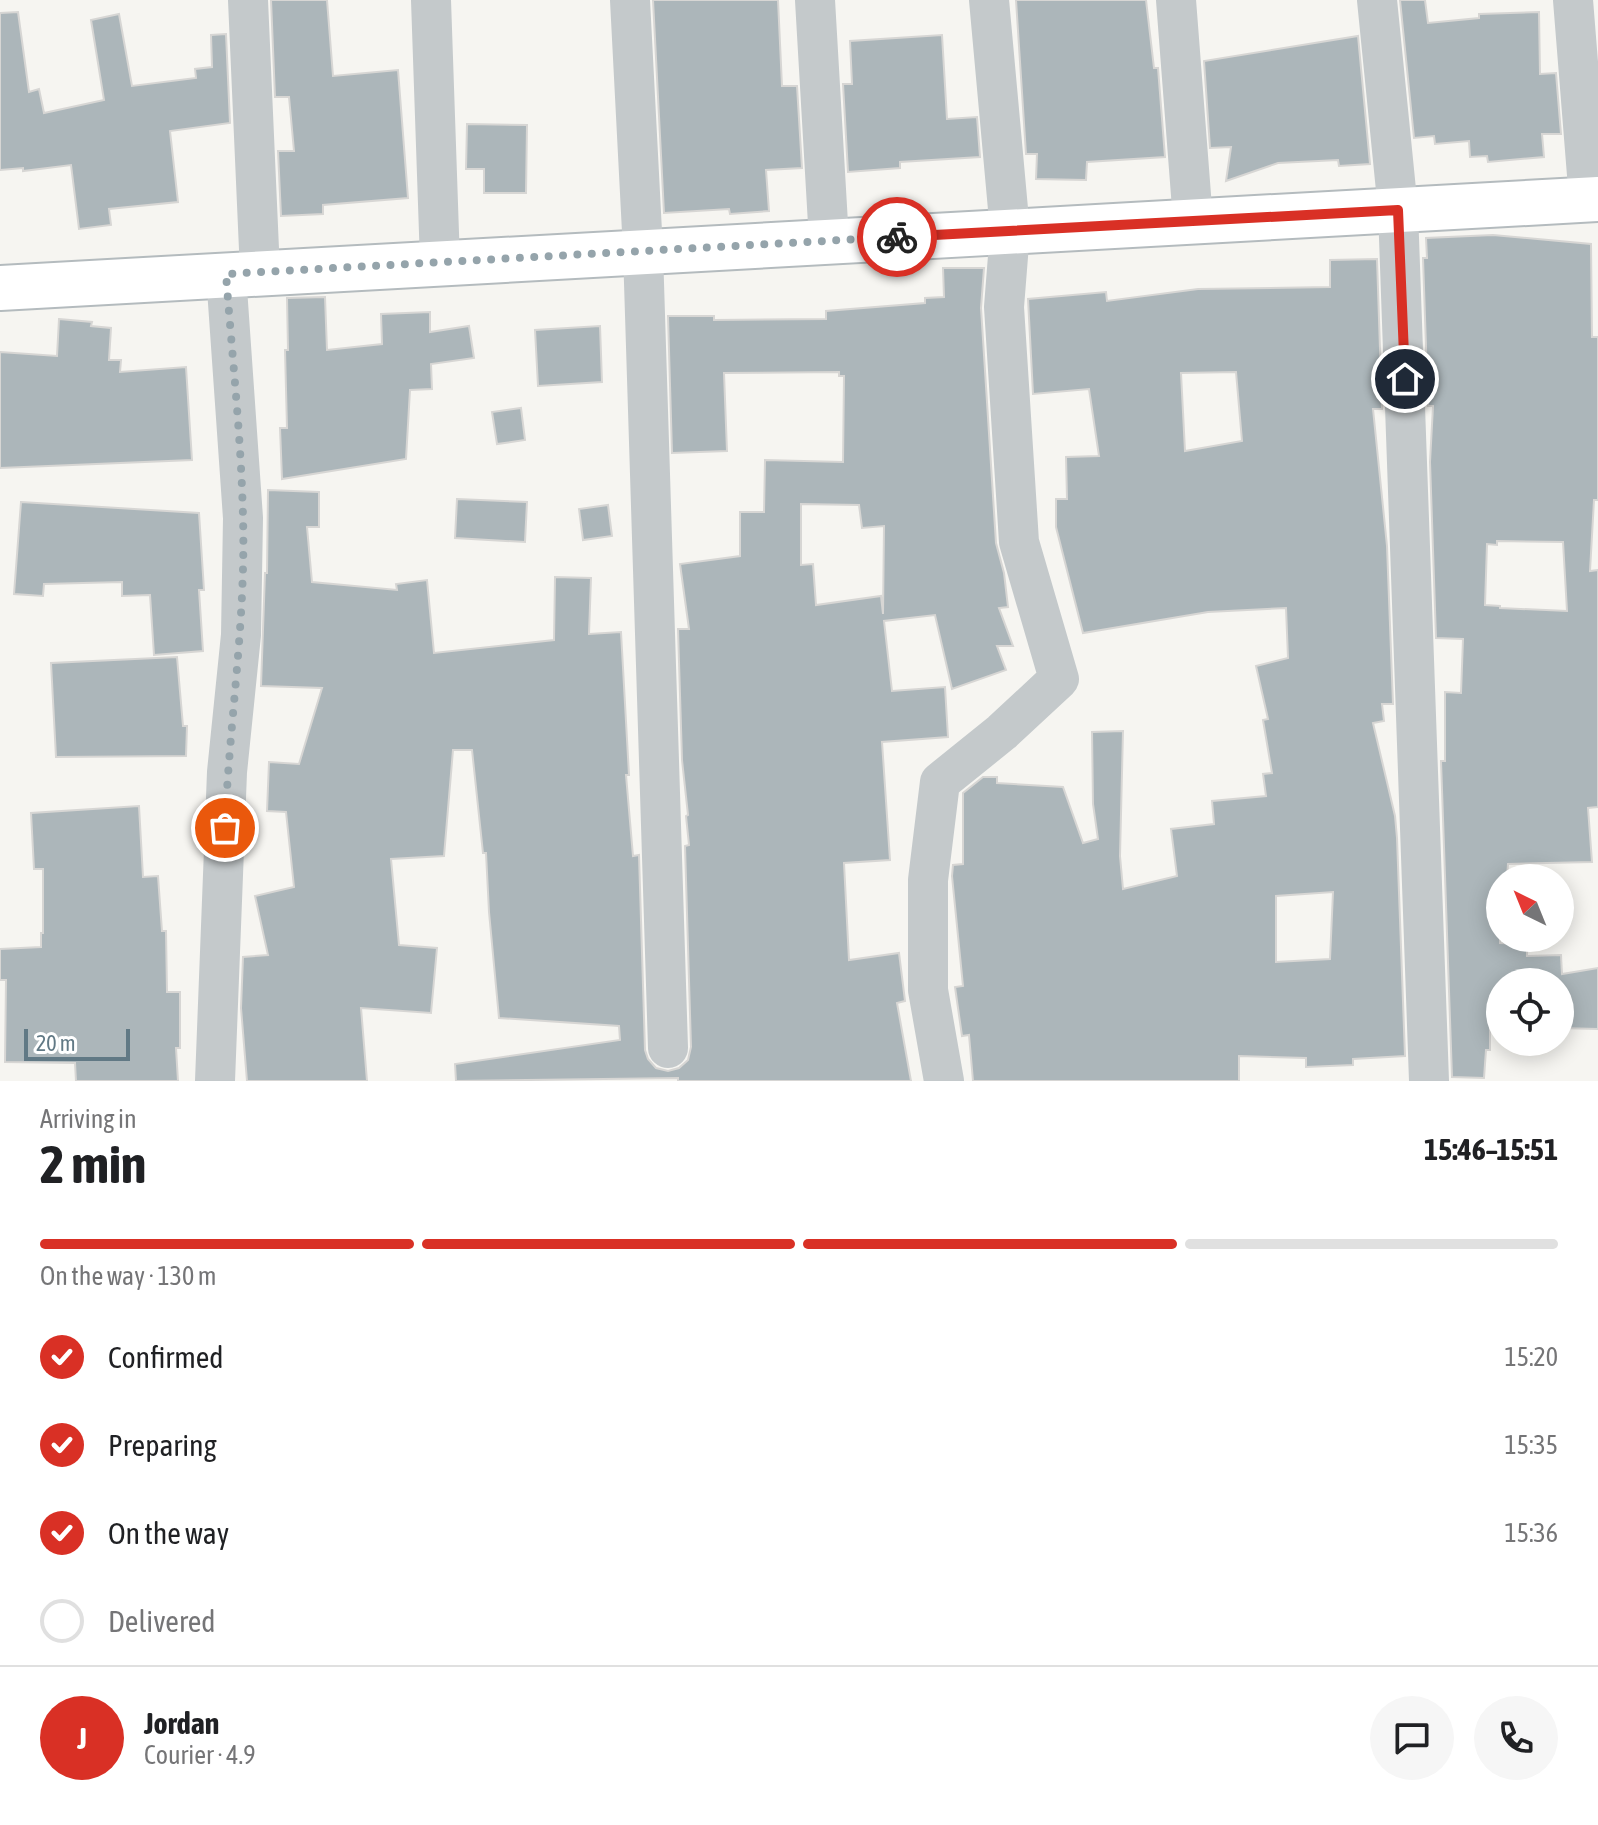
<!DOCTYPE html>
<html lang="en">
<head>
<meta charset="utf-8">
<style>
	body { margin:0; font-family:"Asap Condensed",sans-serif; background:#f6f6f6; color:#202124; height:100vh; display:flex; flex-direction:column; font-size:30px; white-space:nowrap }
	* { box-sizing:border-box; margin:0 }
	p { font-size:26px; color:#757577 }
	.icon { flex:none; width:44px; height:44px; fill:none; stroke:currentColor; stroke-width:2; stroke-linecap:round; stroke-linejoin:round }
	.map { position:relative; height:1081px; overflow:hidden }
	.drawer { display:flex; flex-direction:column; background:#fff; flex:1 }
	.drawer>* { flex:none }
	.needle { width:52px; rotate:317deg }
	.fabs { position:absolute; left:1486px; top:864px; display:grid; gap:16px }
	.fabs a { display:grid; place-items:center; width:88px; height:88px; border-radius:50%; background:#fff; box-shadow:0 4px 20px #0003; font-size:40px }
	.scale { position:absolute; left:24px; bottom:20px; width:106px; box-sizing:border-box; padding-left:8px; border:4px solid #617985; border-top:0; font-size:22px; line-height:28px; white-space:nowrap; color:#617985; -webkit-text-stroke:6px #fff; paint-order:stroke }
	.pin { position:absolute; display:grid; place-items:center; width:68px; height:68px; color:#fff; margin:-34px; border:4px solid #fff; border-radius:50%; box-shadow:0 2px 8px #0007 }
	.courier { position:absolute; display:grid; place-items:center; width:80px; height:80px; margin:-40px; border:6px solid #d93025; border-radius:50%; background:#fff; color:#222; box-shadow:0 2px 10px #0007 }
	.head em { font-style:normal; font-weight:700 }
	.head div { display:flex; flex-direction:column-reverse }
	.head { display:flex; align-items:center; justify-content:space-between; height:136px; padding:0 40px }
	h1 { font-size:52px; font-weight:700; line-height:60px }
	.bar { display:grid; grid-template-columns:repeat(4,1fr); gap:12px 8px; align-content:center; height:96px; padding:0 40px }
	.bar i { height:10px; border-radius:6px; background:#e0e0e0 }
	.bar .selected { background:#d93025 }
	.bar p { grid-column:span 4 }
	.line { display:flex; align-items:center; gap:20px; padding:0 40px; border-top:2px solid #e0e0e0 }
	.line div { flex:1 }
	.round { display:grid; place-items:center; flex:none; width:84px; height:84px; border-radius:42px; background:#f6f6f6 }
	ol { padding:0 40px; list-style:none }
	li { display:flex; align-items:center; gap:24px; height:88px }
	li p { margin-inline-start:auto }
	li .icon { padding:8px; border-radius:50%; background:#d93025; color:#fff; stroke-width:4 }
	li:last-child { color:#757577 }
	li i { width:44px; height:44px; border:4px solid #e0e0e0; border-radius:50% }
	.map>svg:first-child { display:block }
	.building { fill:#acb6ba; stroke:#d7d6d4; stroke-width:2; fill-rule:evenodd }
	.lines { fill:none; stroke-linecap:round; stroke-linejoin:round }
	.secondary-casing { stroke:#b4bbbe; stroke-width:48 }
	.street { stroke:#c4c9cb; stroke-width:40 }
	.secondary { stroke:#fff; stroke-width:44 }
	.done { stroke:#95a4ab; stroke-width:8; stroke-dasharray:0 14.4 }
	.route { stroke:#d93025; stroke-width:10 }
</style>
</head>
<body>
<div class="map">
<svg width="1598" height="1081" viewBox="0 0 1598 1081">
	<rect width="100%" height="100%" fill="#f6f5f1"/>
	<path class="building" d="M 271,0 L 327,0 L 333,76 L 398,70 L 408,198 L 323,205 L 323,214 L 281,216 L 278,151 L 294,151 L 289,97 L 275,97 Z
		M 653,0 L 778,0 L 782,86 L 797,86 L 802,168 L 766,170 L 769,211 L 730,214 L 729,209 L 664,213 Z
		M 1016,0 L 1146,0 L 1154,68 L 1158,68 L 1165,157 L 1087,162 L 1086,180 L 1036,179 L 1037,154 L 1026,154 Z
		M 1400,0 L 1425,0 L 1428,23 L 1479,18 L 1479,14 L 1539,12 L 1540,74 L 1556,73 L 1561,134 L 1542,134 L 1544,157 L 1488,162 L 1487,156 L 1470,157 L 1469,141 L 1435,144 L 1434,136 L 1414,138 Z
		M 18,12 L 29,92 L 39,89 L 44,113 L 104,100 L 91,20 L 119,14 L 132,86 L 196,78 L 195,69 L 212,67 L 211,35 L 226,34 L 230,123 L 170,131 L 178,202 L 109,209 L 111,225 L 79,229 L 71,165 L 23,171 L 23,168 L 0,170 L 0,13 Z
		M 942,35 L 947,119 L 977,117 L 980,157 L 900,162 L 900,168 L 848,172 L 843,84 L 852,84 L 850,41 Z
		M 1358,36 L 1370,164 L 1339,166 L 1338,160 L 1278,163 L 1226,181 L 1231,147 L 1210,148 L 1204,61 Z
		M 467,124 L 527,125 L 526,193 L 484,193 L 484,169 L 466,169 Z
		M 1493,235 L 1591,244 L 1592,337 L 1598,337 L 1598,500 L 1594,500 L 1590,571 L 1598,570 L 1598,807 L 1588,808 L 1592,862 L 1508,864 L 1507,878 L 1500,878 L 1500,943 L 1527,944 L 1527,956 L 1561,955 L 1562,974 L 1598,968 L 1598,1029 L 1560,1028 L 1560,982 L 1500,982 L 1500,1022 L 1490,1022 L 1490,1050 L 1486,1050 L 1484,1078 L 1452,1077 L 1441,761 L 1445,761 L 1445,692 L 1461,693 L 1463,639 L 1436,638 L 1430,462 L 1433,406 L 1428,406 L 1423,258 L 1427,258 L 1426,238 ZM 1497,541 L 1563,542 L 1567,611 L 1500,608 L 1500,606 L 1485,605 L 1487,544 L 1497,545 Z
		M 1377,259 L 1382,409 L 1373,409 L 1387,546 L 1393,704 L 1382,704 L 1384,721 L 1373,723 L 1395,816 L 1397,838 L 1405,1056 L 1353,1059 L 1353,1065 L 1306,1067 L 1306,1058 L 1239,1056 L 1239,1081 L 973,1081 L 969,1035 L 962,1036 L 955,987 L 963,986 L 952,876 L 953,865 L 963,864 L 963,793 L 983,777 L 997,777 L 997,783 L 1063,787 L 1083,843 L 1098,839 L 1093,804 L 1092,732 L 1123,731 L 1120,856 L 1123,889 L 1177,876 L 1171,829 L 1214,824 L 1212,801 L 1266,796 L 1263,774 L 1272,773 L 1263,720 L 1268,719 L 1256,666 L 1288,658 L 1286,608 L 1208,612 L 1083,633 L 1056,527 L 1056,499 L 1067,499 L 1066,457 L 1099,456 L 1089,389 L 1033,394 L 1028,299 L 1106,292 L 1107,301 L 1198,289 L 1330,287 L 1330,260 ZM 1236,372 L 1242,441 L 1185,451 L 1181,373 ZM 1333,892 L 1330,959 L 1276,962 L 1276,896 Z
		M 943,268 L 984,268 L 981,308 L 996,543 L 1004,573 L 1008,607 L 999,608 L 1013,646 L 997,646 L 1006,670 L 952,689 L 935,615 L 884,621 L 892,691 L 945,687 L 948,737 L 882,742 L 890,860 L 844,863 L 849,960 L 899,953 L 905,1001 L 897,1003 L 911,1081 L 678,1081 L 678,1078 L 456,1081 L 455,1064 L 620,1040 L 619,1026 L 499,1018 L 489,912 L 486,853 L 483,853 L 472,750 L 453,750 L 444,856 L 391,859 L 399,945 L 437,948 L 431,1013 L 361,1008 L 367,1081 L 247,1081 L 241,1008 L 243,957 L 268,955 L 255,896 L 294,887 L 286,812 L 267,811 L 269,762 L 299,764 L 322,688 L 261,686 L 265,573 L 267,573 L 268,490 L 319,492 L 319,527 L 307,527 L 312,582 L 397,590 L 396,584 L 427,580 L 434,653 L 554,640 L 555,577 L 591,578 L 589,634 L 621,632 L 629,775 L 626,775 L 633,856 L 639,855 L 645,1050 L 648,1059 L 656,1068 L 668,1071 L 679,1068 L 688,1060 L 691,1047 L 685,846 L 689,845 L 686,816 L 688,815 L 682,760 L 678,629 L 689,629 L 680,564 L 740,556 L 740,512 L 764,512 L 765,460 L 843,462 L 844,376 L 839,376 L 839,372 L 724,373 L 727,451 L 672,453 L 668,316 L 714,316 L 714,320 L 826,319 L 826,311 L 925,303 L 925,298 L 944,297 ZM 801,504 L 859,505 L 862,528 L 884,526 L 883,614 L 881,596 L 816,605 L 813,564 L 801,565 Z
		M 325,297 L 327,350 L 382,344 L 381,314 L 430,312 L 430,332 L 469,326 L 474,358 L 431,364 L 432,389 L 410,390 L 406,459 L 282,479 L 280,428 L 287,428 L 285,350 L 288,350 L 287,298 Z
		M 59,319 L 92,322 L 91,326 L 111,328 L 109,360 L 121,360 L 120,372 L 186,367 L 192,460 L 0,468 L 0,352 L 57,356 Z
		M 600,326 L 602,382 L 538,386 L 535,330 Z
		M 521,408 L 525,440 L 497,444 L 492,412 Z
		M 457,499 L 527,502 L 525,542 L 455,538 Z
		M 21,502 L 199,513 L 204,590 L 199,590 L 203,651 L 154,655 L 150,595 L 122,596 L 122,582 L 44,584 L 43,596 L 14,594 Z
		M 608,505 L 612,536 L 583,540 L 579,509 Z
		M 177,657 L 183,726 L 187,726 L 186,756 L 56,757 L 51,663 Z
		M 139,806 L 143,877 L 158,876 L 162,931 L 166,931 L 167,992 L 180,992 L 180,1048 L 176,1048 L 178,1081 L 76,1081 L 75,1063 L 5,1062 L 6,980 L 0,980 L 0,949 L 41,947 L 41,933 L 43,933 L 43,869 L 34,869 L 31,813 Z"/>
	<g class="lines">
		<defs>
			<path id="secondary" d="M 0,288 L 1598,199"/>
		</defs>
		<use href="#secondary" class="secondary-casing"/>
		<path class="street" d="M 248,0 L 260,272
			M 431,0 L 440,262
			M 630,0 L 643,251 L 668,1048
			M 815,0 L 829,241
			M 1176,0 L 1193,221
			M 1377,0 L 1398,210 L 1429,1081
			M 1573,0 L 1589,200
			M 215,1081 L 227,772 L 241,635 L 243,518 L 226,274
			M 944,1081 L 928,990 L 928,880 L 940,782 L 1002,732 L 1059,679 L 1019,542 L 1004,307 L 1010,231 L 989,0"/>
		<use href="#secondary" class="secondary"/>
	</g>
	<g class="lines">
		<path class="done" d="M 225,828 C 229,724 246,621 243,517 C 241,436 232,355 226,274 L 897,237"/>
		<path class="route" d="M 897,237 L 1398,210 L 1405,379"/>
	</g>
</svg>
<div class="fabs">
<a><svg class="needle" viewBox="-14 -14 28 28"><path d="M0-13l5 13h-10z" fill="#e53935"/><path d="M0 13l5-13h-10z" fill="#757577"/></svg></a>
<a><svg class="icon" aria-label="locate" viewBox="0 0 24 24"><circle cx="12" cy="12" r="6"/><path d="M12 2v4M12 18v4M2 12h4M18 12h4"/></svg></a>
</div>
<div class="scale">20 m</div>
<div class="pin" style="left:225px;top:828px;background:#ea580c"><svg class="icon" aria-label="bag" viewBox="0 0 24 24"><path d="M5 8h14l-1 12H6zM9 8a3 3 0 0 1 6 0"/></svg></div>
<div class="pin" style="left:1405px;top:379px;background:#1f2937"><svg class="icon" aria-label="home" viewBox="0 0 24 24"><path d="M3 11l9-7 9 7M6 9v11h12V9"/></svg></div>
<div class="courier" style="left:897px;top:237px"><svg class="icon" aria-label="bike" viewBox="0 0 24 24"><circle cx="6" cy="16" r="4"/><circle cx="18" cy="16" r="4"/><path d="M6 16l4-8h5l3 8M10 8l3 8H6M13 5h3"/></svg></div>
</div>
<section class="drawer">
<div class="head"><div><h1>2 min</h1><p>Arriving in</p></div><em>15:46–15:51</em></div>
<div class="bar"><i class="selected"></i><i class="selected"></i><i class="selected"></i><i></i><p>On the way · 130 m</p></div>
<ol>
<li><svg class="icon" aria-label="check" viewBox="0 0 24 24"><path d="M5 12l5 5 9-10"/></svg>Confirmed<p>15:20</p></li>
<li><svg class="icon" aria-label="check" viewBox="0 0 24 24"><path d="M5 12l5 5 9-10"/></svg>Preparing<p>15:35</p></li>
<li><svg class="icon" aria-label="check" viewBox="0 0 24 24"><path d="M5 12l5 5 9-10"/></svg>On the way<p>15:36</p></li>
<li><i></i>Delivered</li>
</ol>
<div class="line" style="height:144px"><b class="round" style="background:#d93025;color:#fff">J</b><div><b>Jordan</b><p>Courier · 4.9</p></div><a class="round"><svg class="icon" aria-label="chat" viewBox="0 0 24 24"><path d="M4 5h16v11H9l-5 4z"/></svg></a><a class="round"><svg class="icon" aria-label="phone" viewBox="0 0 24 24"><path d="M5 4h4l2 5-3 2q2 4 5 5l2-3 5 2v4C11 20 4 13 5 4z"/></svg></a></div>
</section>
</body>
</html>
